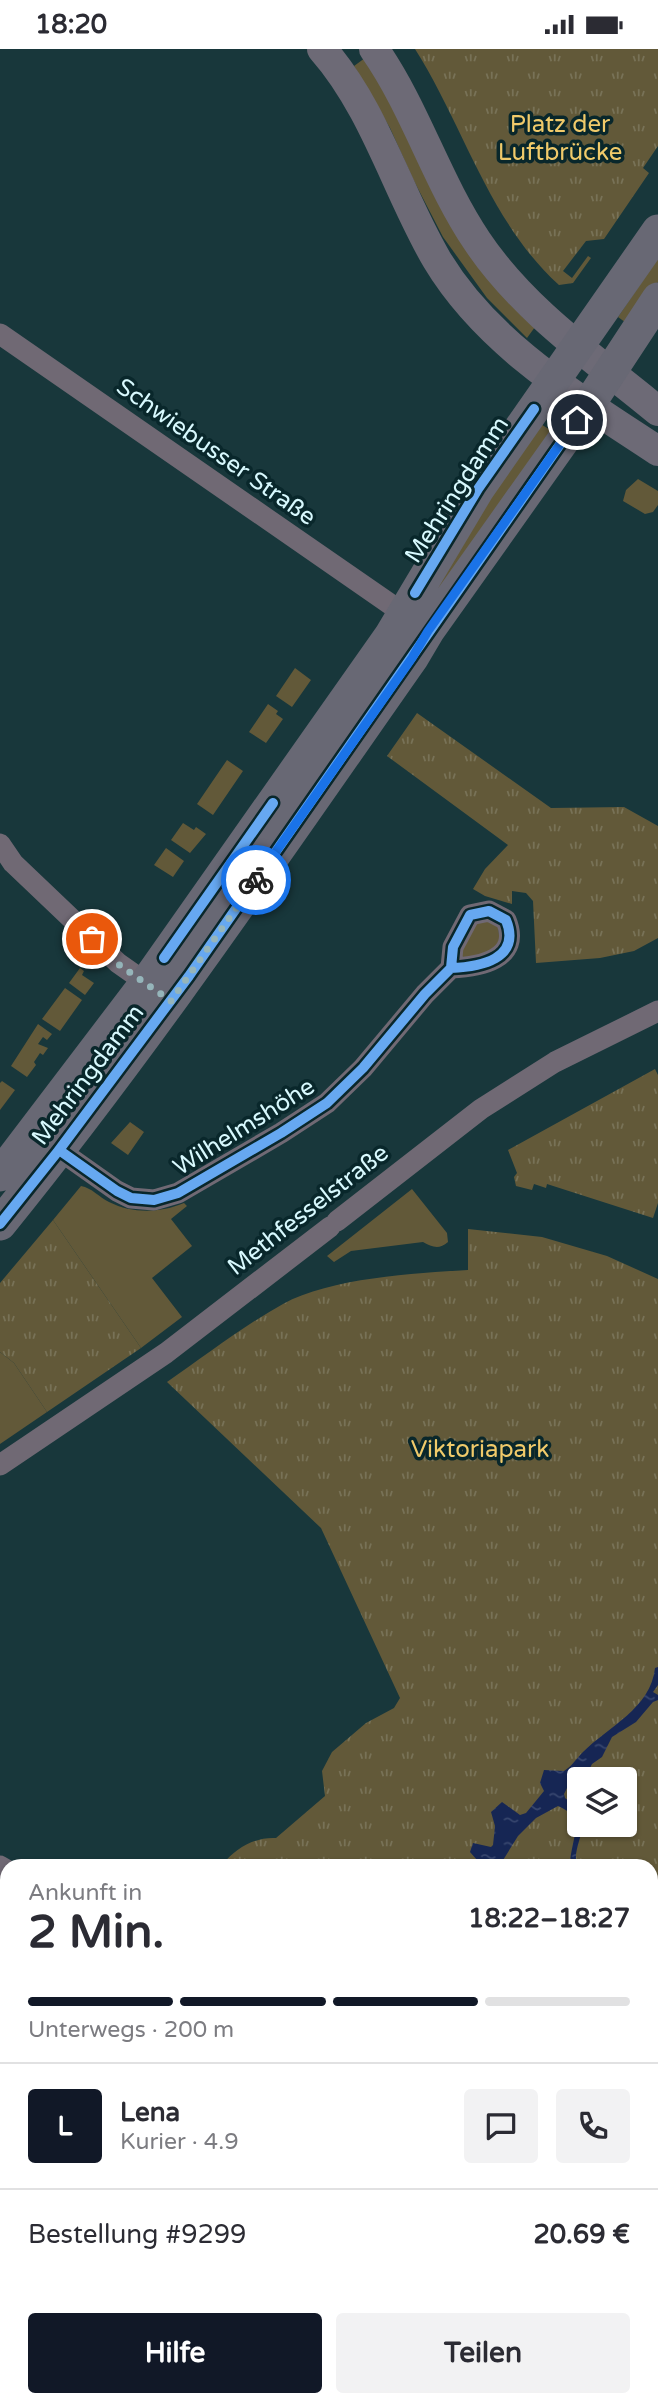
<!DOCTYPE html>
<html lang="de">
<head>
<meta charset="utf-8">
<style>
	body { margin:0; font-family:"Varela Round",sans-serif; background:#f2f2f3; color:#2b2b33; height:100vh; display:flex; flex-direction:column; font-size:26px; white-space:nowrap }
	* { box-sizing:border-box; margin:0 }
	p { font-size:23px; color:#7c7c81 }
	.icon { flex:none; width:38px; height:38px; fill:none; stroke:currentColor; stroke-width:2; stroke-linecap:round; stroke-linejoin:round }
	.map { position:relative; flex:1; overflow:hidden }
	.panel { position:absolute; left:0px; top:1810px; width:658px; height:548px; display:flex; flex-direction:column; background:#fff; border-radius:21px 21px 0 0; box-shadow:0 2px 5px #0004 }
	.panel>* { flex:none }
	.fabs { position:absolute; left:567px; top:1718px; display:grid; gap:14px }
	.fabs a { display:grid; place-items:center; width:70px; height:70px; border-radius:7px; background:#fff; box-shadow:0 2px 5px #0004; font-size:35px }
	.pin { position:absolute; display:grid; place-items:center; width:60px; height:60px; color:#fff; margin:-30px; border:4px solid #fff; border-radius:50%; box-shadow:0 2px 7px #0007 }
	.courier { position:absolute; display:grid; place-items:center; width:70px; height:70px; margin:-35px; border:5px solid #1a73e8; border-radius:50%; background:#fff; color:#222; box-shadow:0 2px 9px #0007 }
	.overview em { font-style:normal; font-weight:800 }
	.overview div { display:flex; flex-direction:column-reverse }
	.overview { display:flex; align-items:center; justify-content:space-between; height:119px; padding:0 28px }
	h1 { font-size:46px; font-weight:800; line-height:52px }
	.bar { display:grid; grid-template-columns:repeat(4,1fr); gap:10px 7px; align-content:center; height:84px; padding:0 28px }
	.bar i { height:9px; border-radius:5px; background:#e1e1e2 }
	.bar .current { background:#111827 }
	.bar p { grid-column:span 4 }
	.line { display:flex; align-items:center; gap:18px; padding:0 28px; border-top:2px solid #e1e1e2 }
	.line div { flex:1 }
	.round { display:grid; place-items:center; flex:none; width:74px; height:74px; border-radius:7px; background:#f2f2f3 }
	.cta { display:flex; gap:14px; margin-top:auto; padding:14px 28px }
	.cta a { flex:1; height:80px; border-radius:7px; background:#111827; color:#fff; font-size:28px; font-weight:800; line-height:80px; text-align:center }
	.cta a+a { background:#f2f2f3; color:#2b2b33 }
	.status { display:flex; justify-content:space-between; align-items:center; height:49px; padding:0 35px; background:#fff; direction:ltr }
	.status svg { height:19px; fill:currentColor }
	.map>svg:first-child { display:block }
	.grass { fill:#625939 }
	.park { fill:url(#park-tufts); fill-rule:evenodd }
	.water { fill:url(#water-ripples) }
	.lines { fill:none; stroke-linecap:round; stroke-linejoin:round }
	.minor { stroke:#706974; stroke-width:21 }
	.secondary { stroke:#6d6a76; stroke-width:30 }
	.primary { stroke:#686874; stroke-width:33 }
	.cycleway-casing { stroke:#09272b; stroke-width:15 }
	.cycleway { stroke:#66a8f1; stroke-width:10 }
	.done { stroke:#95b5ba; stroke-width:7; stroke-dasharray:0 12.6 }
	.route { stroke:#1a73e8; stroke-width:9 }
	.labels { text-anchor:middle; dominant-baseline:central; stroke-width:7; stroke-linejoin:round; paint-order:stroke }
	.park-label { font-size:24px; fill:#f0ca6a; stroke:#09272b }
	.street-label { font-size:24px; fill:#d8f9fe; stroke:#09272b }
</style>
</head>
<body>
<div class="status"><b>18:20</b><svg viewBox="0 0 49 12"><path d="M0 12V9h3v3zM5 12V6h3v6zM10 12V3h3v9zM15 12V0h3v12zM26 1h20v11H26zM47 4h2v5h-2z"/></svg></div>
<div class="map">
<svg width="658" height="2356" viewBox="0 0 658 2356">
	<defs>
		<pattern id="park-tufts" width="24" height="20" patternUnits="userSpaceOnUse" patternTransform="scale(1.75)"><rect width="24" height="20" fill="#625939"/><path d="M3 7l-1-3M5 7V3M7 7l1-3M15 17l-1-3M17 17v-4M19 17l1-3" fill="none" stroke="#787257"/></pattern>
		<pattern id="water-ripples" width="26" height="14" patternUnits="userSpaceOnUse" patternTransform="scale(1.75)"><rect width="26" height="14" fill="#162654"/><path d="M2 4q2-2 4 0t4 0M15 11q2-2 4 0t4 0" fill="none" stroke="#37466e"/></pattern>
	</defs>
	<rect width="100%" height="100%" fill="#18373b"/>
	<path class="grass" d="M 365,9 L 535,278 L 527,289 L 487,249 L 443,188 L 413,130 L 390,79 L 354,17 Z
		M 658,209 L 658,233 L 629,276 L 618,268 Z
		M 539,374 L 552,382 L 431,555 L 425,550 Z
		M 638,430 L 658,442 L 658,456 L 653,463 L 645,465 L 623,452 L 626,441 Z
		M 295,619 L 311,631 L 292,658 L 276,647 Z
		M 268,655 L 278,662 L 276,665 L 283,670 L 266,694 L 249,683 Z
		M 227,711 L 243,722 L 213,766 L 197,755 Z
		M 183,774 L 194,781 L 196,778 L 206,785 L 190,804 L 171,791 Z
		M 166,799 L 184,812 L 173,828 L 154,816 Z
		M 470,873 L 498,873 L 500,899 L 464,912 L 458,899 Z
		M 80,919 L 84,922 L 82,926 L 94,934 L 85,946 L 69,934 Z
		M 65,939 L 82,951 L 60,982 L 42,970 Z
		M 38,975 L 52,985 L 47,991 L 43,988 L 38,995 L 48,999 L 43,1006 L 40,1004 L 34,1013 L 36,1016 L 27,1028 L 11,1017 Z
		M 2,1032 L 15,1041 L 0,1061 L 0,1034 Z
		M 130,1073 L 144,1083 L 128,1106 L 111,1094 Z
		M 81,1137 C 92,1139 99,1148 109,1153 C 133,1165 160,1164 184,1154 L 187,1157 L 171,1170 L 192,1197 L 152,1229 L 182,1268 L 141,1299 L 53,1171 Z
		M 412,1140 L 447,1184 L 448,1193 C 439,1201 432,1198 423,1193 L 351,1202 L 334,1213 L 327,1207 Z
		M 0,1303 L 14,1314 L 47,1363 L 0,1395 Z"/>
	<path class="park" d="M 415,0 L 658,0 L 658,97 L 643,119 L 649,124 L 604,190 L 586,192 L 563,222 L 572,229 L 588,207 L 591,209 L 573,234 L 559,236 C 489,173 464,77 415,0 Z
		M 417,664 L 551,759 L 624,758 L 658,777 L 658,889 L 634,902 L 600,909 L 536,914 L 533,852 L 526,844 L 512,842 L 512,855 L 485,847 L 473,840 L 485,820 L 508,796 L 387,707 Z
		M 655,1020 L 658,1026 L 658,1154 L 653,1169 L 547,1135 L 546,1139 L 534,1135 L 532,1141 L 516,1137 L 514,1128 L 517,1124 L 508,1101 Z
		M 53,1171 L 141,1299 L 47,1363 L 14,1314 L 0,1303 L 0,1234 Z
		M 468,1180 L 542,1188 L 607,1207 L 658,1230 L 658,2111 L 651,2107 L 651,1816 L 222,1816 C 236,1799 254,1788 276,1789 L 325,1747 L 322,1722 L 332,1703 L 366,1674 L 394,1659 L 400,1649 L 321,1479 L 167,1333 C 205,1307 243,1277 283,1255 C 330,1229 415,1224 468,1221 ZM 579,1731 L 625,1731 L 625,1776 L 579,1776 Z"/>
	<path class="water" d="M 658,1618 L 658,1636 L 653,1643 L 658,1646 L 658,1651 L 653,1653 L 636,1673 L 612,1688 L 602,1708 L 592,1715 L 586,1727 L 567,1739 L 564,1745 L 565,1749 L 579,1760 L 579,1776 L 583,1776 C 581,1790 573,1804 577,1816 L 570,1816 C 570,1791 588,1769 558,1757 L 536,1769 L 518,1787 L 500,1816 L 475,1816 L 477,1811 L 470,1803 L 473,1794 L 491,1798 L 493,1796 L 495,1777 L 491,1763 L 502,1753 L 520,1766 L 526,1764 L 544,1742 L 540,1734 L 544,1721 L 564,1722 C 572,1717 576,1710 583,1703 C 608,1678 651,1659 655,1619 Z
		M 651,1920 L 658,1924 L 658,1959 L 651,1957 Z"/>
	<g class="lines">
		<path class="minor" d="M 0,285 L 403,564
			M 0,795 L 13,814 L 118,914 L 155,940
			M 59,1101 L 117,1142 L 131,1149 L 154,1151 L 178,1144 L 281,1084 L 327,1054 L 363,1019 L 425,945 L 451,919 L 453,898 L 470,866 L 489,862 L 506,871 C 522,910 480,918 451,919
			M 337,1172 L 481,1060 L 555,1013 L 658,962
			M 0,1416 L 166,1304 L 330,1178
			M 0,1817 L 7,1821
			M 651,2146 L 658,2150
			M 0,2289 L 7,2282"/>
		<path class="secondary" d="M 322,0 C 375,60 397,143 437,211 C 488,296 578,349 658,402
			M 374,0 C 416,60 436,131 477,192 C 523,261 595,310 658,362"/>
		<path class="primary" d="M 0,1126 L 146,934 L 391,586 L 478,440 L 658,182
			M 0,1175 C 147,994 278,800 412,609 L 428,582 L 589,355 L 658,250"/>
		<defs>
			<path id="cycleway" d="M 415,544 L 478,440 L 534,360
				M 164,909 L 273,754
				M 59,1101 L 117,1142 L 131,1149 L 154,1151 L 178,1144 L 281,1084 L 327,1054 L 363,1019 L 425,945 L 451,919 L 453,898 L 470,866 L 489,862 L 506,871 C 522,910 480,918 451,919
				M 0,1175 L 59,1101 L 189,927 L 568,384"/>
		</defs>
		<use href="#cycleway" class="cycleway-casing"/>
		<use href="#cycleway" class="cycleway"/>
	</g>
	<g class="lines">
		<path class="done" d="M 92,890 L 118,915 L 171,952 L 256,831"/>
		<path class="route" d="M 256,831 L 412,609 L 428,582 L 577,371"/>
	</g>
	<g class="labels">
		<g class="park-label">
			<text x="560" y="75">Platz der<tspan x="560" dy="28">Luftbrücke</tspan></text>
			<text x="480" y="1400">Viktoriapark</text>
		</g>
		<g class="street-label">
			<text transform="translate(216 403) rotate(35)">Schwiebusser Straße</text>
			<text transform="translate(457 441) rotate(-57)">Mehringdamm</text>
			<text transform="translate(88 1026) rotate(-53)">Mehringdamm</text>
			<text transform="translate(244 1078) rotate(-32)">Wilhelmshöhe</text>
			<text transform="translate(308 1161) rotate(-38)">Methfesselstraße</text>
		</g>
	</g>
</svg>
<div class="fabs">
<a><svg class="icon" aria-label="layers" viewBox="0 0 24 24"><path d="M12 4l9 5-9 5-9-5zM3 14l9 5 9-5"/></svg></a>
</div>
<div class="pin" style="left:92px;top:890px;background:#ea580c"><svg class="icon" aria-label="bag" viewBox="0 0 24 24"><path d="M5 8h14l-1 12H6zM9 8a3 3 0 0 1 6 0"/></svg></div>
<div class="pin" style="left:577px;top:371px;background:#1f2937"><svg class="icon" aria-label="home" viewBox="0 0 24 24"><path d="M3 11l9-7 9 7M6 9v11h12V9"/></svg></div>
<div class="courier" style="left:256px;top:831px"><svg class="icon" aria-label="bike" viewBox="0 0 24 24"><circle cx="6" cy="16" r="4"/><circle cx="18" cy="16" r="4"/><path d="M6 16l4-8h5l3 8M10 8l3 8H6M13 5h3"/></svg></div>
<section class="panel">
<div class="overview"><div><h1>2 Min.</h1><p>Ankunft in</p></div><em>18:22–18:27</em></div>
<div class="bar"><i class="current"></i><i class="current"></i><i class="current"></i><i></i><p>Unterwegs · 200 m</p></div>
<div class="line" style="height:126px"><b class="round" style="background:#111827;color:#fff">L</b><div><b>Lena</b><p>Kurier · 4.9</p></div><a class="round"><svg class="icon" aria-label="chat" viewBox="0 0 24 24"><path d="M4 5h16v11H9l-5 4z"/></svg></a><a class="round"><svg class="icon" aria-label="phone" viewBox="0 0 24 24"><path d="M5 4h4l2 5-3 2q2 4 5 5l2-3 5 2v4C11 20 4 13 5 4z"/></svg></a></div>
<div class="line" style="height:91px"><div>Bestellung #9299</div><b>20.69 €</b></div>
<div class="cta"><a>Hilfe</a><a>Teilen</a></div>
</section>
</div>
</body>
</html>
